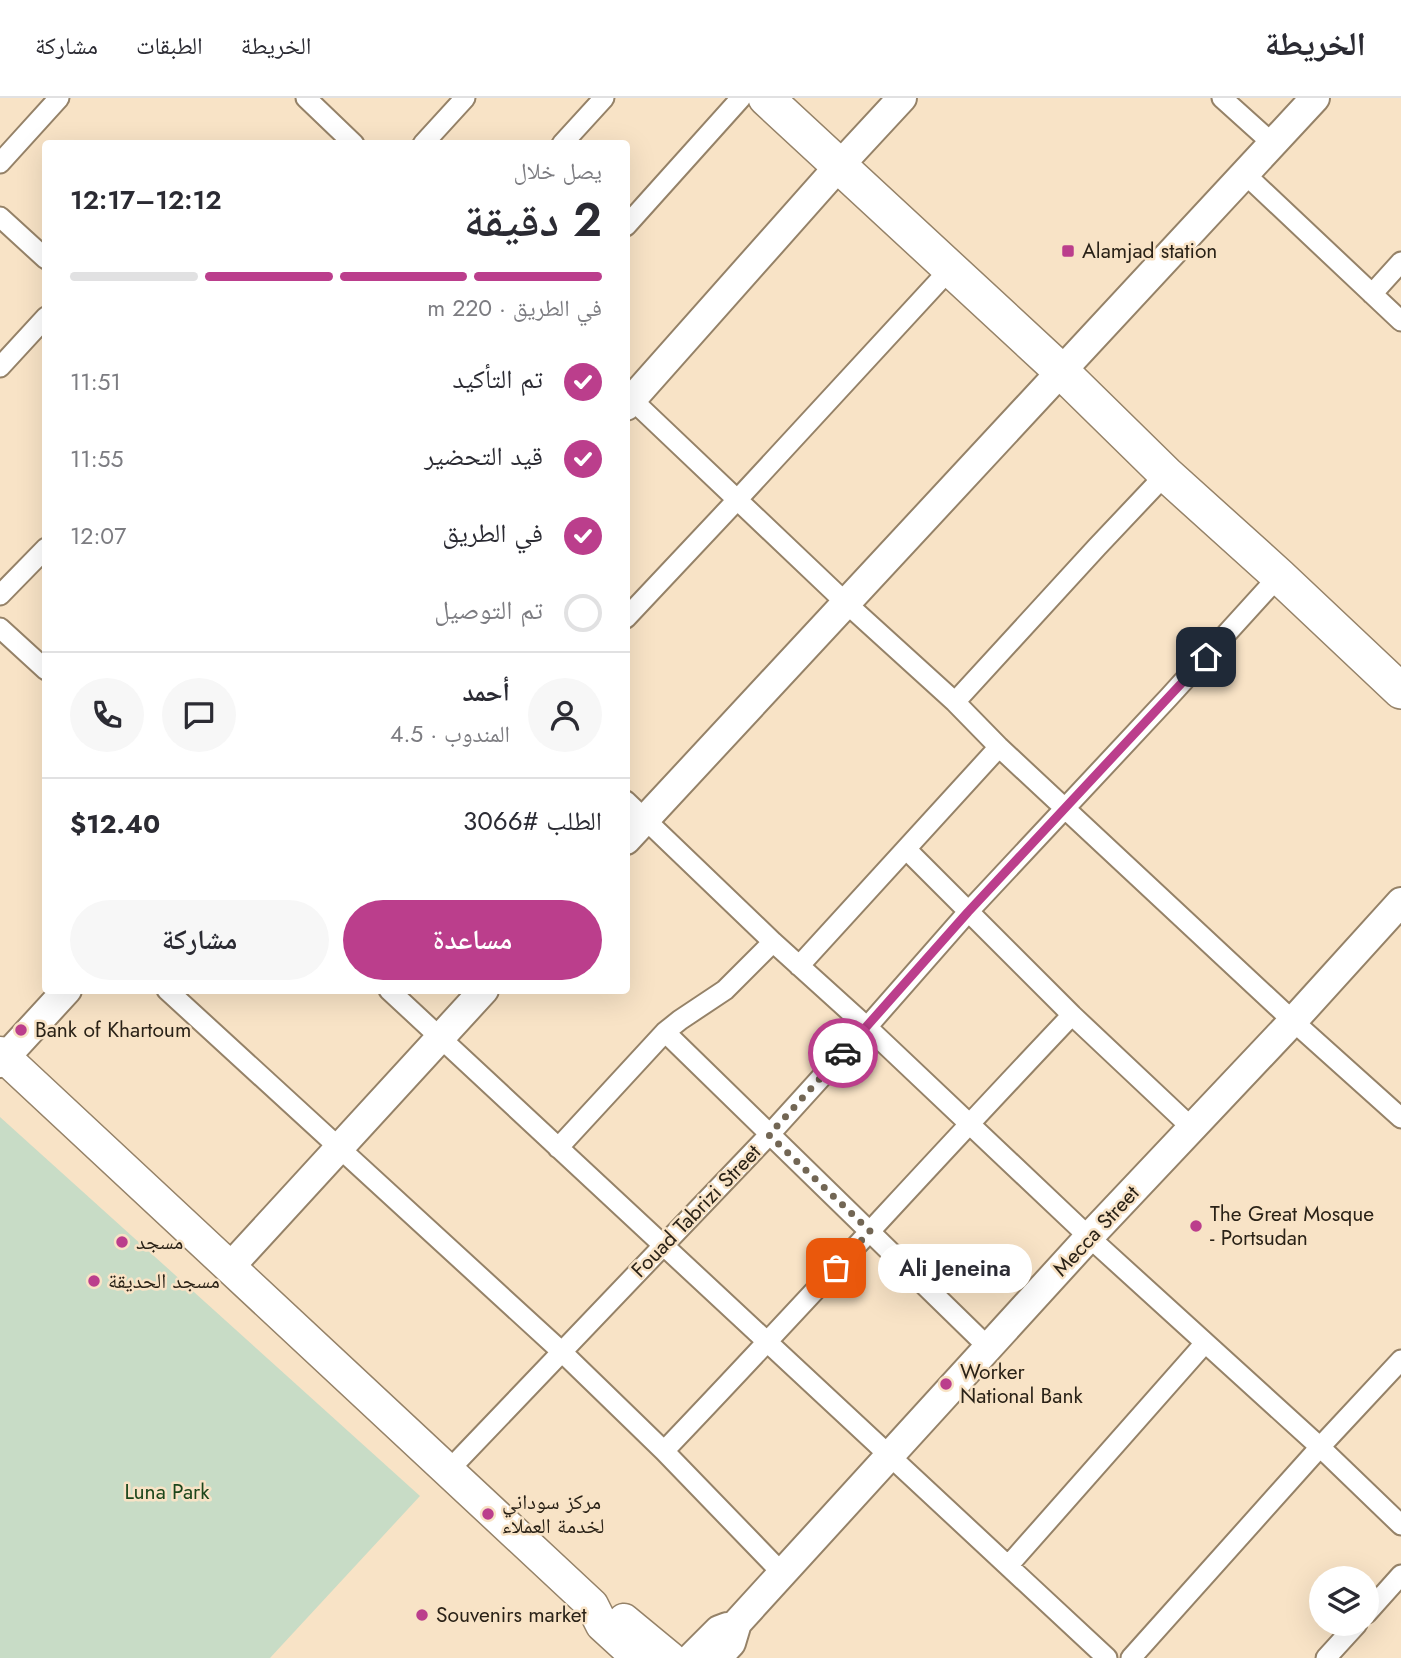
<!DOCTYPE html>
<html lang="ar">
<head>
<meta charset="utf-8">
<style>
	body { margin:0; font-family:Jost,"Noto Naskh Arabic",sans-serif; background:#f7f7f7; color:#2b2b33; direction:rtl; height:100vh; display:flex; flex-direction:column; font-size:26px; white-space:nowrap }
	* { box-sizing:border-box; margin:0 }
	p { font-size:23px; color:#7c7c81 }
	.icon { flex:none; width:38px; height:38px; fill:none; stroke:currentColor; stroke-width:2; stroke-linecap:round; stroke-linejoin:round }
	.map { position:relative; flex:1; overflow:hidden; direction:ltr }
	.panel { position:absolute; left:42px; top:42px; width:588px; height:854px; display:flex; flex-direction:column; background:#fff; border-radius:7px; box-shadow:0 7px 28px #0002; direction:rtl }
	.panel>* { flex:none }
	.fabs { position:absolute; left:1309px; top:1468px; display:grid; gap:14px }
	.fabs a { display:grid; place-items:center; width:70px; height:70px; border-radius:50%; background:#fff; box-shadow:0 7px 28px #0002; font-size:35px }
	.pin { position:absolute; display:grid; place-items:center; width:60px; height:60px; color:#fff; margin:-30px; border-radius:14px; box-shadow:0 4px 10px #0006 }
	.courier { position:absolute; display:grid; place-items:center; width:70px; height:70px; margin:-35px; border:5px solid #bb3e8c; border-radius:50%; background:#fff; color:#222; box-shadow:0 2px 9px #0007 }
	.bubble { position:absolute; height:49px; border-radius:24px; background:#fff; box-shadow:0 7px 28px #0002; font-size:23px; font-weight:600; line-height:49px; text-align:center; direction:rtl }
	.headline em { font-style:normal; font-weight:600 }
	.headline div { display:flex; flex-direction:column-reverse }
	.headline { display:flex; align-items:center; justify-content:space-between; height:119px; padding:0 28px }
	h1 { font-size:46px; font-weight:600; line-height:52px }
	.bar { display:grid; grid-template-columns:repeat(4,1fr); gap:10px 7px; align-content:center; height:84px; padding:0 28px }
	.bar i { height:9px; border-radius:5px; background:#e1e1e2 }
	.bar .active { background:#bb3e8c }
	.bar p { grid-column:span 4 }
	.line { display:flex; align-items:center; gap:18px; padding:0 28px; border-top:2px solid #e1e1e2 }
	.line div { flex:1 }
	.round { display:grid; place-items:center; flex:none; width:74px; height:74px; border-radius:37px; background:#f7f7f7 }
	ol { padding:0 28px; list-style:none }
	li { display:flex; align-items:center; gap:21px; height:77px }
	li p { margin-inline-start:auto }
	li .icon { padding:7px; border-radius:50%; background:#bb3e8c; color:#fff; stroke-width:4 }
	li:last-child { color:#7c7c81 }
	li i { width:38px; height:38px; border:4px solid #e1e1e2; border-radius:50% }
	.action { display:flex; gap:14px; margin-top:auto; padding:14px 28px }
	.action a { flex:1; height:80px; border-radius:42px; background:#bb3e8c; color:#fff; font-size:28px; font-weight:600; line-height:80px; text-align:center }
	.action a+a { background:#f7f7f7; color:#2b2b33 }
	header { display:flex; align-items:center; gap:42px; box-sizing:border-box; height:98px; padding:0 35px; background:#fff; border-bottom:2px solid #e1e1e2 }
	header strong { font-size:33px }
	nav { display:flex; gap:38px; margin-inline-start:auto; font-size:24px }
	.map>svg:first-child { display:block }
	.green { fill:#c8dcc6 }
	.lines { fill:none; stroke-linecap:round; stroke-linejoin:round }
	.street-casing { stroke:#958268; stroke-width:23 }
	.secondary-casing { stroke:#958268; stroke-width:32 }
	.primary-casing { stroke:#958268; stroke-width:35 }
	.highway-casing { stroke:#958268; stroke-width:38 }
	.street { stroke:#fff; stroke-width:19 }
	.secondary { stroke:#fff; stroke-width:28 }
	.primary { stroke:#fff; stroke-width:32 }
	.highway { stroke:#fff; stroke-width:35 }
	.done { stroke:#726654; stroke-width:7; stroke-dasharray:0 12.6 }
	.route { stroke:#bb3e8c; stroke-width:9 }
	.poi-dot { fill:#bb3e8c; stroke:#f8e3c6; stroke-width:2.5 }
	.labels { text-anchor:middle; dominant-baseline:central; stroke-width:5; stroke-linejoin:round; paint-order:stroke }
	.poi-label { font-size:21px; fill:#2a2217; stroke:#f8e3c6; text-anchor:start }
	.street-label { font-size:21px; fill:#2a2217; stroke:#f8e3c6 }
	.park-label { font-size:21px; fill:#1c461b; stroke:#f8e3c6 }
</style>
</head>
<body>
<header>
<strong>الخريطة</strong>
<nav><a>الخريطة</a><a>الطبقات</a><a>مشاركة</a></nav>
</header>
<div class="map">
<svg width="1401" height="1560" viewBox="0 0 1401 1560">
	<rect width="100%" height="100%" fill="#f8e3c6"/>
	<path class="green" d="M 0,1019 L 420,1398 L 270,1560 L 0,1560 Z"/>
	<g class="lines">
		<defs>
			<path id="street" d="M 306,0 L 354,46
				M 1222,0 L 1273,46
				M 423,46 L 465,0
				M 562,46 L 604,0
				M 0,65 L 59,0
				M 1245,76 L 1401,223
				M 0,119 L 46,161
				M 626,128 L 741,0
				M 1372,196 L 1401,164
				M 0,269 L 46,219
				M 626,296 L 846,505 L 955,604 L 999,649 L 1293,923 L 1401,1020
				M 0,497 L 46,450
				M 626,520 L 737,402 L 950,171
				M 0,530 L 46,572
				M 955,604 L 1097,449 L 1166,376
				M 626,703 L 773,844 L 867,929 L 1089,1139 L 1320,1349 L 1401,1427
				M 907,752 L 1072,917 L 1192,1030
				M 799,868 L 999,649
				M 167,892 L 562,1254 L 664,1353 L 782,1475
				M 389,892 L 1107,1560
				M 665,934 L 989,1250
				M 558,1050 L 665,934 L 680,922 L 725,892 L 773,844
				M 664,1353 C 802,1209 935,1061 1072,917
				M 449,1372 L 769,1037 L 867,929 L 968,814 L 1169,599 L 1279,478
				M 1008,1468 L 1205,1245
				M 1367,1515 L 1401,1477
				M 1131,1560 L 1320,1349 L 1401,1262
				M 1326,1560 L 1357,1526"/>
			<path id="secondary" d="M 626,308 L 839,68 L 902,0
				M 626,742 L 1315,0
				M 0,965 L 67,892
				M 230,1169 L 484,892
				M 691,1560 L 719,1532 L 727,1529
				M 717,1560 L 731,1545 L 737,1525 L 1089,1139 L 1293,923 L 1401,804"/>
			<path id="primary" d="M 0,955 L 592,1507 L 602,1527 L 638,1560
				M 624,1522 L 670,1560"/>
			<path id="highway" d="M 766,0 L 1061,273 L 1166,376 L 1279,478 L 1401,593"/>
		</defs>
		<use href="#street" class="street-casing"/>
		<use href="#secondary" class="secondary-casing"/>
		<use href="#primary" class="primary-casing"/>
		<use href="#highway" class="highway-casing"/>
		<use href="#street" class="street"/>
		<use href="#secondary" class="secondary"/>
		<use href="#primary" class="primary"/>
		<use href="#highway" class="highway"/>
	</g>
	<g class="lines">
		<path class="done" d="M 836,1170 L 870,1133 L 769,1037 L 843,955"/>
		<path class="route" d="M 843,955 L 968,814 L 1206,559"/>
	</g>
	<g class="poi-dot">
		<rect x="1061" y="146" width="14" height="14" rx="3.5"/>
		<circle cx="21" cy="932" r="7"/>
		<circle cx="1196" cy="1128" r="7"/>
		<circle cx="122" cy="1144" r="7"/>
		<circle cx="94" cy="1183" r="7"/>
		<circle cx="946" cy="1286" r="7"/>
		<circle cx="488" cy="1416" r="7"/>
		<circle cx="422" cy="1517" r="7"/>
	</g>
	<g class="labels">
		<g class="poi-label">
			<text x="1082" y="153">Alamjad station</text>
			<text x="35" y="932">Bank of Khartoum</text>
			<text x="1210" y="1116">The Great Mosque<tspan x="1210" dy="24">- Portsudan</tspan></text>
			<text x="136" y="1144">مسجد</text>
			<text x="108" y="1183">مسجد الحديقة</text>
			<text x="960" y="1274">Worker<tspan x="960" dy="24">National Bank</tspan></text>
			<text x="502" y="1404">مركز سوداني<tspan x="502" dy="24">لخدمة العملاء</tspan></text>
			<text x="436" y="1517">Souvenirs market</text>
		</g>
		<g class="street-label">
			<text transform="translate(696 1113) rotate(-46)">Fouad Tabrizi Street</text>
			<text transform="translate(1096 1133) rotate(-47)">Mecca Street</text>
		</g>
		<g class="park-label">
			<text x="167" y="1394">Luna Park</text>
		</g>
	</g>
</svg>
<div class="fabs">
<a><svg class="icon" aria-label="layers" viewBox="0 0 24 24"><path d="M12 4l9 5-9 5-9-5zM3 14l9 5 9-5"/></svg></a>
</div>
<div class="pin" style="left:836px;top:1170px;background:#ea580c"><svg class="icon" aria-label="bag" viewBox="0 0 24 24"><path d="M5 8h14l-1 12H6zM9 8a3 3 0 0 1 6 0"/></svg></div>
<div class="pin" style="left:1206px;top:559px;background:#1f2937"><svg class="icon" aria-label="home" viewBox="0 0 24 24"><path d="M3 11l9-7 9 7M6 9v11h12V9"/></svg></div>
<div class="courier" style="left:843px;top:955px"><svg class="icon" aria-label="car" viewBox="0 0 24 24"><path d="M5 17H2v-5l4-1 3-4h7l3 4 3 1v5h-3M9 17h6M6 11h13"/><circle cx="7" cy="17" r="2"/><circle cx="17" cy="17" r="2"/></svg></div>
<div class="bubble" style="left:878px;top:1146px;width:154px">Ali Jeneina</div>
<section class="panel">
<div class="headline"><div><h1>2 دقيقة</h1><p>يصل خلال</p></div><em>12:12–12:17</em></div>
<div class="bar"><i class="active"></i><i class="active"></i><i class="active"></i><i></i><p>في الطريق · 220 m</p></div>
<ol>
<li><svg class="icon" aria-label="check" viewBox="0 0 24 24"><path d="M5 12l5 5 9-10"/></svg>تم التأكيد<p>11:51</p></li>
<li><svg class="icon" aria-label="check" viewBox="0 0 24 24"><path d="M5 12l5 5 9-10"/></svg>قيد التحضير<p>11:55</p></li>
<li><svg class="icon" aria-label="check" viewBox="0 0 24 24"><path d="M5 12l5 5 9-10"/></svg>في الطريق<p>12:07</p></li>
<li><i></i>تم التوصيل</li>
</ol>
<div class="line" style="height:126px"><a class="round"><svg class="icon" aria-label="person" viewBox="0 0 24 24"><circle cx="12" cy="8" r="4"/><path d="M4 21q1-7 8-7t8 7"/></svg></a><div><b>أحمد</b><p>المندوب · 4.5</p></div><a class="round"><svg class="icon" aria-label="chat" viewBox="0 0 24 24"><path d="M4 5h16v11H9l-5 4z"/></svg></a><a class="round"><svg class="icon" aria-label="phone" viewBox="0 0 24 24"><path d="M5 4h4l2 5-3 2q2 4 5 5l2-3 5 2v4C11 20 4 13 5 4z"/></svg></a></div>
<div class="line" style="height:91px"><div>الطلب #3066</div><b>$12.40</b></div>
<div class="action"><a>مساعدة</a><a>مشاركة</a></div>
</section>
</div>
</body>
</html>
